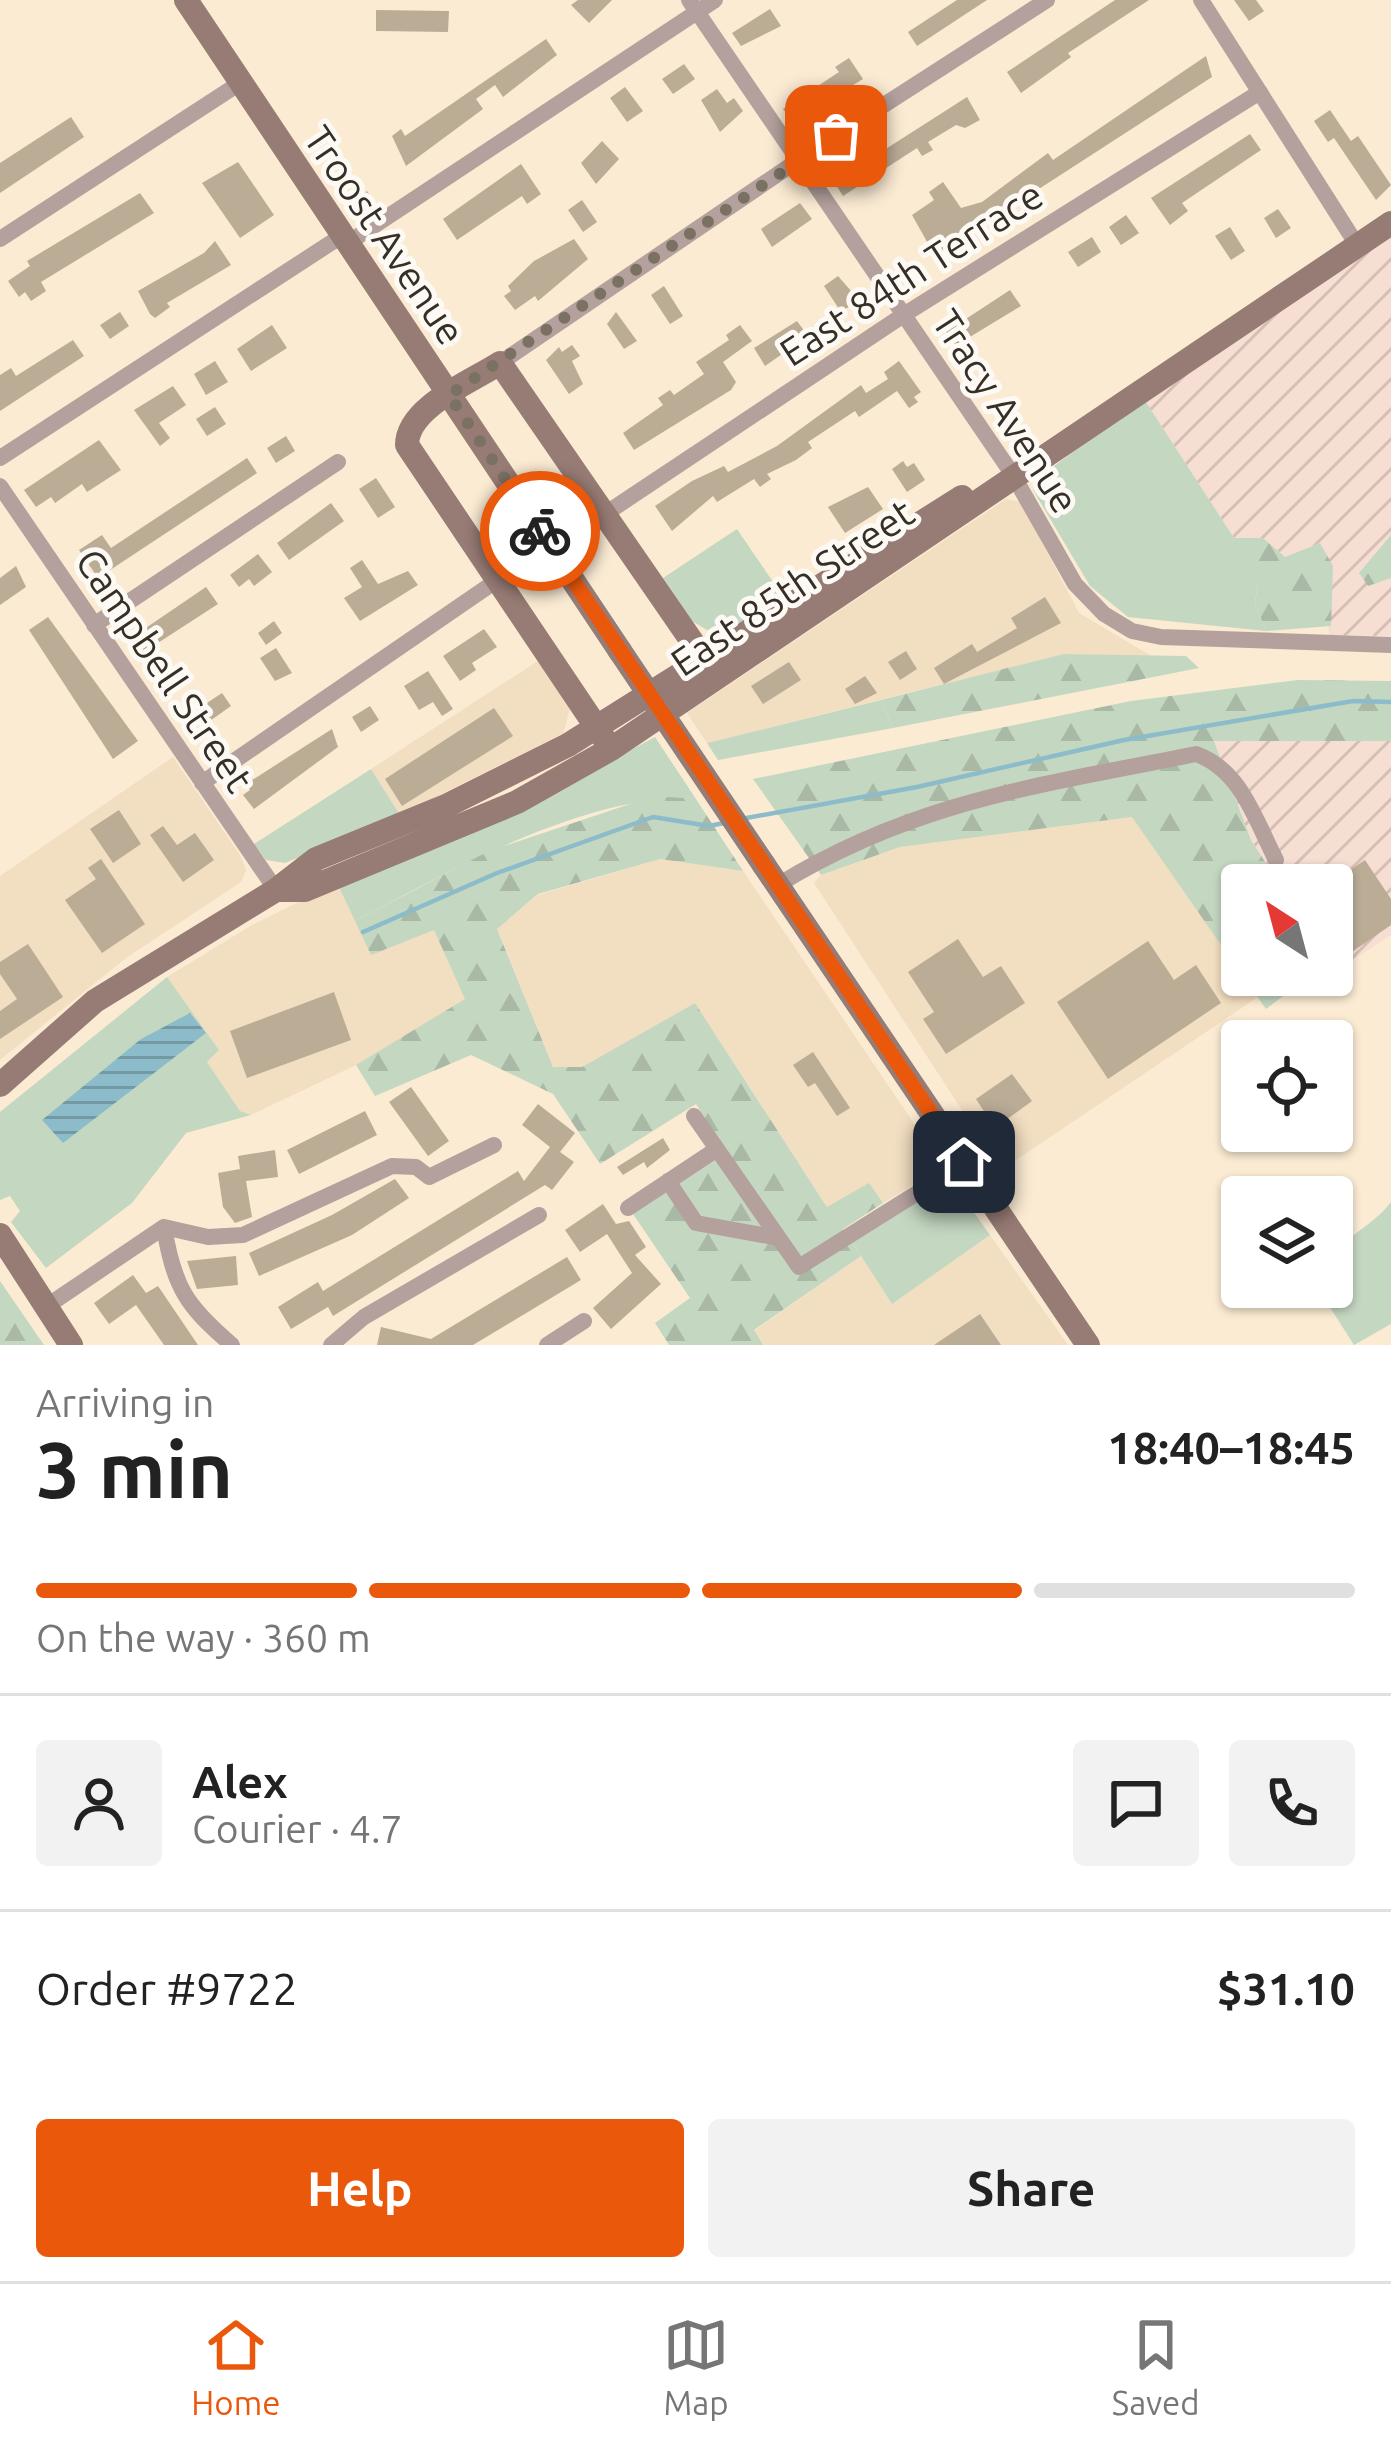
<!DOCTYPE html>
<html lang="en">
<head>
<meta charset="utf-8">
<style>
	body { margin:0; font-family:Ubuntu,sans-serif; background:#f2f2f2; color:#222; height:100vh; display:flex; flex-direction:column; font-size:45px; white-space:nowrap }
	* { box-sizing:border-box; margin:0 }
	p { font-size:39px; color:#767676 }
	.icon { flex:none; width:66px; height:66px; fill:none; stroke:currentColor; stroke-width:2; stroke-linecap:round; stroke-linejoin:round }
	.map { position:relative; height:1345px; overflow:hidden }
	.drawer { display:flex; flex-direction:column; background:#fff; flex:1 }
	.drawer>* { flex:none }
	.needle { width:78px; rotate:324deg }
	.fabs { position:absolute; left:1221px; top:864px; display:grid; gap:24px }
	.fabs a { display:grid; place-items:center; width:132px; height:132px; border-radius:12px; background:#fff; box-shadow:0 3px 9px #0004; font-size:60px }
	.pin { position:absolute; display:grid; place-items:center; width:102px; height:102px; color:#fff; margin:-51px; border-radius:24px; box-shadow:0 6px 18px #0006 }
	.courier { position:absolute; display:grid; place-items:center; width:120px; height:120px; margin:-60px; border:9px solid #ea580c; border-radius:50%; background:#fff; color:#222; box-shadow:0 3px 15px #0007 }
	.head em { font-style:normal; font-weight:700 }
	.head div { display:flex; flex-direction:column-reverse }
	.head { display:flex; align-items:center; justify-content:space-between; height:204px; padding:0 36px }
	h1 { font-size:78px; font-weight:700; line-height:90px }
	.bar { display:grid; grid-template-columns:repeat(4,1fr); gap:18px 12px; align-content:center; height:144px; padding:0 36px }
	.bar i { height:15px; border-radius:9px; background:#e0e0e0 }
	.bar .current { background:#ea580c }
	.bar p { grid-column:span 4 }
	.line { display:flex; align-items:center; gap:30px; padding:0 36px; border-top:3px solid #e0e0e0 }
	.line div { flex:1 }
	.round { display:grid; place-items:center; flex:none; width:126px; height:126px; border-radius:12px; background:#f2f2f2 }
	.cta { display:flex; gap:24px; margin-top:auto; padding:24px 36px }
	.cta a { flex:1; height:138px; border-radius:12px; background:#ea580c; color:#fff; font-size:48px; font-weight:700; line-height:138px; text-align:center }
	.cta a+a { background:#f2f2f2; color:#222 }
	.dock { display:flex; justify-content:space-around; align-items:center; height:168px; border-top:3px solid #e0e0e0; background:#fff; font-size:33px; color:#767676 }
	.dock a { display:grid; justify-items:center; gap:6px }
	.dock .current { color:#ea580c }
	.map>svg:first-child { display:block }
	.built { fill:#f2dec1 }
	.industrial { fill:url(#industrial-furrows) }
	.green { fill:#c4d7c1 }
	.forest { fill:url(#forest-firs) }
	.water { fill:url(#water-rules) }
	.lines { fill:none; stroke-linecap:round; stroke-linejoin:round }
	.stream { stroke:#8cbcca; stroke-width:4.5 }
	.building { fill:#bbac96 }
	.street { stroke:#b4a09c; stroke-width:16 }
	.secondary { stroke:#977b75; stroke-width:24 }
	.secondary-bridge { stroke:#977b75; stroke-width:24 }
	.done { stroke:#7a7163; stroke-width:12; stroke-dasharray:0 21.6 }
	.route { stroke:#ea580c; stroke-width:15 }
	.labels { text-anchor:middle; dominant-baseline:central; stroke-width:10; stroke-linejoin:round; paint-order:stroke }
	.street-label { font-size:39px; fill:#352f26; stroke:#fdfaf5 }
</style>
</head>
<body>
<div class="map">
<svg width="1391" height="1345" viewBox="0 0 1391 1345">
	<defs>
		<pattern id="industrial-furrows" width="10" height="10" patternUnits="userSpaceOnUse" patternTransform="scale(3)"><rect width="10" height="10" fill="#f6ded3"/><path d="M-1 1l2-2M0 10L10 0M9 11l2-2" fill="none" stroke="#d4bfb5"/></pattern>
		<pattern id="forest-firs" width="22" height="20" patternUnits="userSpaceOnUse" patternTransform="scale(3)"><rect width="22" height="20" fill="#c4d7c1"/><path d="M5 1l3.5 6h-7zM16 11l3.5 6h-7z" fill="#a9b9a6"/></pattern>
		<pattern id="water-rules" width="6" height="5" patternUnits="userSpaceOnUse" patternTransform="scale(3)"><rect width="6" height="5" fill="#8cbcca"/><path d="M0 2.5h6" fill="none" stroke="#7399a4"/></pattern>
	</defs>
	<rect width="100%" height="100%" fill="#fbebd3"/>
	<path class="built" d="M 1006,499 L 1021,502 L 1079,613 L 1153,657 L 1063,654 L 707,743 L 687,713 Z
		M 538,661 L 570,708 L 563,734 L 400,815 L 371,769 Z
		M 173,757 L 240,855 L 246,870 L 241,882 L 126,958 L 0,1060 L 0,876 Z
		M 1133,817 L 1258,997 L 1001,1170 L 814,883 L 821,875 L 900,847 Z
		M 660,859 L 743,871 L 940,1162 L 938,1170 L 883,1203 L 869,1184 L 828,1208 L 695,1003 L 582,1067 L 553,1067 L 497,928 L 538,895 Z
		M 337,883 L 371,954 L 434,929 L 466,1000 L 356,1065 L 251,1115 L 240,1111 L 207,1062 L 219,1050 L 167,977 L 252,925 Z
		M 990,1235 L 1068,1345 L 763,1345 L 754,1331 L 861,1256 L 892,1304 Z"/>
	<path class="industrial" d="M 1391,232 L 1391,636 L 1329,635 L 1320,543 L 1285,557 L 1263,538 L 1234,538 L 1144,399 Z
		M 1214,741 L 1391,741 L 1391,935 L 1336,971 L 1332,885 L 1280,885 L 1251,840 Z"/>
	<path class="green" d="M 1144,399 L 1234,538 L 1230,562 L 1258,583 L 1255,603 L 1266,631 L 1128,617 L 1090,586 L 1033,490 L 1034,481 Z
		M 737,529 L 784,598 L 739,624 L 707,630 L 692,621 L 663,578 Z
		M 881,700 L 893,728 L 718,760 L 707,743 Z
		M 655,737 L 696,799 C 590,791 448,872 355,921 L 337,883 L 513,814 Z
		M 371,769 L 400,815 L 285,863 L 266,860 L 254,844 Z
		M 167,977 L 219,1050 L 207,1062 L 240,1111 L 251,1115 L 186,1133 L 132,1203 L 46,1268 L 11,1222 L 20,1211 L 10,1196 L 0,1200 L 0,1112 Z
		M 951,1180 L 990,1235 L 892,1304 L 852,1242 Z
		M 1391,1202 L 1391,1324 L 1354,1345 L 1317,1287 L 1332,1287 C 1332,1232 1363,1238 1391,1202 Z"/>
	<path class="forest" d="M 1391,535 L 1391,578 L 1368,586 L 1359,573 Z
		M 1234,538 L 1263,538 L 1285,557 L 1320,543 L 1333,566 L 1331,626 L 1266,631 L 1255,603 L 1258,583 L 1229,562 Z
		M 1063,654 L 1186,656 L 1199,668 L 893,728 L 881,700 Z
		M 1298,680 L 1391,681 L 1391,741 L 1214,741 L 1251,840 L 1280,885 L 1242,885 L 1242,975 L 1132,817 L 900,847 L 821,875 L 753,779 L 1131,701 Z
		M 654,796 L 696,799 L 743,871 L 660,859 L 538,894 L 497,929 L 553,1067 L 582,1067 L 695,1003 L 827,1207 L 869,1183 L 883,1203 L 843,1229 L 861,1256 L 754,1330 L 763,1345 L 669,1345 L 655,1323 L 690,1298 L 633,1214 L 725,1150 L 696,1104 L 600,1164 L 553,1094 L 471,1055 L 375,1096 L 356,1065 L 465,999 L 434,930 L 371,955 L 355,921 L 489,851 Z
		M 1242,975 L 1311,975 L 1266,1009 Z
		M 0,1281 L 44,1345 L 0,1345 Z"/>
	<path class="water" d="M 190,1013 L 206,1033 L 63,1143 L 42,1120 L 141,1039 Z"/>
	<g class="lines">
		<path class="stream" d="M 741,819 L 917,787 L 1124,740 L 1353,701 L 1391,702
			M 363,932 L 497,873 L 653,817 L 709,826 L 724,823"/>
	</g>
	<path class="building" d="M 578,0 L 612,0 L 589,23 L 571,5 Z
		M 957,0 L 987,0 L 917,46 L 908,32 Z
		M 1115,0 L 1149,0 L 1068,53 L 1071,57 L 1021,93 L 1007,72 Z
		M 1234,0 L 1256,0 L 1264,11 L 1249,21 Z
		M 770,9 L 781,26 L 741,46 L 732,33 Z
		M 376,10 L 449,11 L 448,32 L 376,31 Z
		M 546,39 L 557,55 L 503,97 L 495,85 L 476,99 L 483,109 L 406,166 L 392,136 L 401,129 L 405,136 Z
		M 1206,56 L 1212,77 L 935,256 L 912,215 L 934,200 L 929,192 L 943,182 L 961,208 L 982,202 L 1048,153 L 1053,160 Z
		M 849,58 L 863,79 L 793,122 L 783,109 L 839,72 L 835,67 Z
		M 684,64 L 695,79 L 673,94 L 662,79 Z
		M 625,87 L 643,111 L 627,122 L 610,98 Z
		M 717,89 L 727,103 L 734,98 L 743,111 L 720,132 L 701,100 Z
		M 967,97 L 980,120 L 965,128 L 956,125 L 928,142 L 933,150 L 922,156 L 917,148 L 843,196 L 834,182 Z
		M 1330,110 L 1351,141 L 1358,136 L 1391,185 L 1376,200 L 1334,138 L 1328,142 L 1314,121 Z
		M 71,117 L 84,137 L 0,193 L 0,163 Z
		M 1250,134 L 1261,150 L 1182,203 L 1188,211 L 1170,225 L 1151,198 Z
		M 602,141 L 619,159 L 596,184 L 581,163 Z
		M 238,162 L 274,215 L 240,238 L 202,183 Z
		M 521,164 L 541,194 L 527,204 L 522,196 L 457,240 L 443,219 Z
		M 367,191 L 375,203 L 359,215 L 351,203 Z
		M 140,193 L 154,213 L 41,282 L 46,291 L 31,301 L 25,292 L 19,297 L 8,281 L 30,266 L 27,261 Z
		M 582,200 L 597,222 L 583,232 L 568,210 Z
		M 800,203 L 812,219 L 772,247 L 761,229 Z
		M 1278,209 L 1291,228 L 1276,238 L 1264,218 Z
		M 1126,215 L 1139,233 L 1121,245 L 1109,227 Z
		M 1230,227 L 1245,251 L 1231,260 L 1215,236 Z
		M 1092,237 L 1101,252 L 1078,267 L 1068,252 Z
		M 574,239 L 588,259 L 538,301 L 535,296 L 515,310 L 504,296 L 511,291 L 508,286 L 534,261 Z
		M 215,241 L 231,265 L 167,303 L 170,307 L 155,318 L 150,314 L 138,291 L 204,253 Z
		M 838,276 L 859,300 L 841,312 L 824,286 Z
		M 664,286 L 683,316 L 670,324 L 651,295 Z
		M 1010,290 L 1021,306 L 955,346 L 946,332 Z
		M 120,312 L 129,326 L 110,339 L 100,325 Z
		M 616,312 L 637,341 L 624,349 L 607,324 Z
		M 797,321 L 808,336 L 765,366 L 754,348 Z
		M 272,325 L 287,348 L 251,371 L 237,349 Z
		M 740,325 L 752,341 L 723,362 L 736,382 L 731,390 L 634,450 L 623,433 L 663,405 L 658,398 L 670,390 L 674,395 L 704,374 L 696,362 L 729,340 L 726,335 Z
		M 73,340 L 84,356 L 0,411 L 0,375 L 11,368 L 16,376 Z
		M 572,345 L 580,356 L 572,361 L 583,384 L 569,394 L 546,360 L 559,347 L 562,352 Z
		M 215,361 L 228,382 L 206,395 L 194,374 Z
		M 899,361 L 921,392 L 914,397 L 918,402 L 909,408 L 897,391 L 859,417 L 855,411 L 808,442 L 812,448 L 796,460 L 767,474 L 771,479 L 760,487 L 754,479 L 717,502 L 713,496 L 672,531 L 655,506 L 692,481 L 724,466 L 728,472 L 777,446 L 861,385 L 866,393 L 888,379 L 884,372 Z
		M 173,386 L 186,405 L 159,423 L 170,438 L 160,446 L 134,410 Z
		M 215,407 L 226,424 L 207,436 L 196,419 Z
		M 286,436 L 295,451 L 276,463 L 267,448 Z
		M 99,440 L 121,470 L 87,492 L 82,484 L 55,503 L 51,497 L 36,507 L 24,490 Z
		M 247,458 L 257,473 L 98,578 L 79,550 L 102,535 L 111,548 Z
		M 903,461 L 907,467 L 914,463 L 925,480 L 907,492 L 892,469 Z
		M 376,478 L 395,507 L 378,518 L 359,489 Z
		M 868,487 L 883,509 L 845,533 L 828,507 Z
		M 331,503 L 344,521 L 289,560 L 277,543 Z
		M 258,554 L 272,572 L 254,586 L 249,579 L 239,587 L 230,575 Z
		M 362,560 L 378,584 L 408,571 L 418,585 L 360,621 L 344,598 L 362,587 L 350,568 Z
		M 16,566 L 26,587 L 0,605 L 0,578 Z
		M 206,587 L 218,604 L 144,652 L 134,636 Z
		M 1045,597 L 1061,623 L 944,684 L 934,668 L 972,644 L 981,658 L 977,652 L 1017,628 L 1011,618 Z
		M 48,617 L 138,741 L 113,759 L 29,630 Z
		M 274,621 L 282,633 L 266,645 L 258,633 Z
		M 484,629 L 497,647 L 472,663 L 476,670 L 460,681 L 443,656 Z
		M 276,648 L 292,673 L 275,681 L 260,658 Z
		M 906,651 L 917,669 L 900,680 L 888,662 Z
		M 789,662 L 801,680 L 763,704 L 751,686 Z
		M 428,671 L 453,709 L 442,716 L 433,702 L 419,710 L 404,686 Z
		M 865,676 L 877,693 L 855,704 L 845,689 Z
		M 222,693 L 231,706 L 207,723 L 198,709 Z
		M 370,706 L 379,720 L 361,732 L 352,717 Z
		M 494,708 L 513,736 L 402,806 L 385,779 Z
		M 332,729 L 338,747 L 254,809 L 243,795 L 250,790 L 246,784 Z
		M 119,810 L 141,844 L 113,863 L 90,829 Z
		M 163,826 L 177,845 L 195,833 L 214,860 L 183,882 L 150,835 Z
		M 101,859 L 145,924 L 102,953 L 65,900 L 96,879 L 88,868 Z
		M 1365,860 L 1391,899 L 1391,925 L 1346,956 L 1332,935 L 1332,882 Z
		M 958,939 L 983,977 L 1001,966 L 1025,1003 L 946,1054 L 923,1019 L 934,1012 L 908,972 Z
		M 1148,941 L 1174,980 L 1196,965 L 1221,1003 L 1108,1079 L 1057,1002 Z
		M 28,944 L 63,997 L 0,1039 L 0,1011 L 17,999 L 0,974 L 0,962 Z
		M 334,992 L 351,1040 L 247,1078 L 230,1031 Z
		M 813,1052 L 850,1108 L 837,1116 L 815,1083 L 808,1087 L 793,1065 Z
		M 1012,1074 L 1032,1101 L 995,1128 L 976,1099 Z
		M 411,1087 L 449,1141 L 428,1156 L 389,1102 Z
		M 538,1104 L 575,1133 L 560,1152 L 574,1162 L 552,1190 L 545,1185 L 333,1316 L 328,1307 L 291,1329 L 278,1307 L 318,1282 L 323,1291 L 518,1171 L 524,1181 L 550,1147 L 522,1125 Z
		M 365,1111 L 377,1135 L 299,1174 L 287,1150 Z
		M 663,1138 L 670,1150 L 647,1168 L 644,1162 L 623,1175 L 617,1167 Z
		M 275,1150 L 278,1177 L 246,1181 L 252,1217 L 235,1223 L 223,1207 L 218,1173 L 240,1169 L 238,1156 Z
		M 395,1179 L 409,1198 L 352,1235 L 259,1276 L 249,1253 L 332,1215 Z
		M 603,1204 L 616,1224 L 629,1221 L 646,1247 L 635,1255 L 661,1284 L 611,1329 L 593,1308 L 632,1273 L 607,1234 L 580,1252 L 565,1230 Z
		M 236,1256 L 238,1285 L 197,1289 L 187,1261 Z
		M 567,1257 L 581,1280 L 473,1345 L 377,1345 L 381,1327 L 431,1339 Z
		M 133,1275 L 146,1293 L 158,1286 L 198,1345 L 164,1345 L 136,1305 L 109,1324 L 94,1303 Z
		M 980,1314 L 1001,1345 L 934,1345 Z"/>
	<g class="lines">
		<path class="street" d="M 689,0 L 1013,475 L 1075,584 L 1104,614 L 1132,631 L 1161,637 L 1391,645
			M 1201,0 L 1357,245
			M 0,239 L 240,83
			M 348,243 L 715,0
			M 500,363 L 800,159 L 1047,0
			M 0,458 L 343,235
			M 0,486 L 276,890
			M 602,516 L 905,314 L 1260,92
			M 94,625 L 338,462
			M 202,783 L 496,581
			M 778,885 C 914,801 1042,785 1196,754 C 1241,770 1255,819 1276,860
			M 694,1116 L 799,1267 L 965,1163
			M 668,1181 L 696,1223 L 779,1238
			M 628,1208 L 717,1149
			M 164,1227 C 174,1287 186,1306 232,1345
			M 47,1306 L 164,1227 L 208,1237 L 243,1235 L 392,1166 L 416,1167 L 429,1177 L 494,1145
			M 331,1345 L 364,1317 L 539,1215
			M 547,1345 L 584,1321"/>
		<path class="secondary" d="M 186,0 L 620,651
			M 603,737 L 407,445 C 407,407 471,382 500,363 L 711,669
			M 764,865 L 1088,1345
			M 276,890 L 305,890 L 517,802 L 611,749 L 1391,223
			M 0,1085 L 95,1001 L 276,890 L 316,859 L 448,805 L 568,745 L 962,497
			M 0,1235 L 71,1345"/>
		<path class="secondary-bridge" d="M 620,651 L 764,865"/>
	</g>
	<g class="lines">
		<path class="done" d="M 540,531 L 449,395 L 836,136"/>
		<path class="route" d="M 540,531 L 964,1162"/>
	</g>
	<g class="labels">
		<g class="street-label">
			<text transform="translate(385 235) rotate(56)">Troost Avenue</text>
			<text transform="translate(911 273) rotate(-33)">East 84th Terrace</text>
			<text transform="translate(1006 411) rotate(57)">Tracy Avenue</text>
			<text transform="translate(792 587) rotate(-34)">East 85th Street</text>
			<text transform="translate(165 670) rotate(56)">Campbell Street</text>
		</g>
	</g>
</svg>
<div class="fabs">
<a><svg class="needle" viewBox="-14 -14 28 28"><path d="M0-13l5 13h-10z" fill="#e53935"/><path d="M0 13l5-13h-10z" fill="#767676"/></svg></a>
<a><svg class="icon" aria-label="locate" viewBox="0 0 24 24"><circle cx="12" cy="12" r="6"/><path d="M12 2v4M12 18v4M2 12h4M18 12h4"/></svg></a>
<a><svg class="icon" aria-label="layers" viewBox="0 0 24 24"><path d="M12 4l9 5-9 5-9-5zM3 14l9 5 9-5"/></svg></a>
</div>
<div class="pin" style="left:836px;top:136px;background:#ea580c"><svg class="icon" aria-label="bag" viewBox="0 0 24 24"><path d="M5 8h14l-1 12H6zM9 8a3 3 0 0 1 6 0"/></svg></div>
<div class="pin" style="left:964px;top:1162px;background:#1f2937"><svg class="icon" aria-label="home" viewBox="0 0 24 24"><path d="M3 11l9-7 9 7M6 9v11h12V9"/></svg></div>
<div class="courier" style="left:540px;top:531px"><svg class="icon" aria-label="bike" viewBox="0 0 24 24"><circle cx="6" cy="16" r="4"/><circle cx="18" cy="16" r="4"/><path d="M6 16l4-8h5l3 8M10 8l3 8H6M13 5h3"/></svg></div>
</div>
<section class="drawer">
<div class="head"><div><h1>3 min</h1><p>Arriving in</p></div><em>18:40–18:45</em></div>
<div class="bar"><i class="current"></i><i class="current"></i><i class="current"></i><i></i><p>On the way · 360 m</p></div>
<div class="line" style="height:216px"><a class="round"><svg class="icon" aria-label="person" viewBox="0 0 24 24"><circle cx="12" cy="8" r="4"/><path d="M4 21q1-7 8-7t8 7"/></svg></a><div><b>Alex</b><p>Courier · 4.7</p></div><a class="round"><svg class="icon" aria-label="chat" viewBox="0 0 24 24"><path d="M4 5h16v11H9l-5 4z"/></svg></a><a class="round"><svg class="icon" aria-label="phone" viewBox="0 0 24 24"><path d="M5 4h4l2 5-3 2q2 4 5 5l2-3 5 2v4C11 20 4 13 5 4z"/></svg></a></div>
<div class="line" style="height:156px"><div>Order #9722</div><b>$31.10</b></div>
<div class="cta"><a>Help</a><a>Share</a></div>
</section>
<nav class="dock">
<a class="current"><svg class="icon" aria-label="home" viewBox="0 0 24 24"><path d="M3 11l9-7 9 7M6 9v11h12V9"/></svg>Home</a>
<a><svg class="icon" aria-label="map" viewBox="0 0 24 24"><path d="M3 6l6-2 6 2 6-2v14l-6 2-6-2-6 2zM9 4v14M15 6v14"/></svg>Map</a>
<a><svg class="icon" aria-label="saved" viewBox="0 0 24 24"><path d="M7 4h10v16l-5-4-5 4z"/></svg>Saved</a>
</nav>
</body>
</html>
